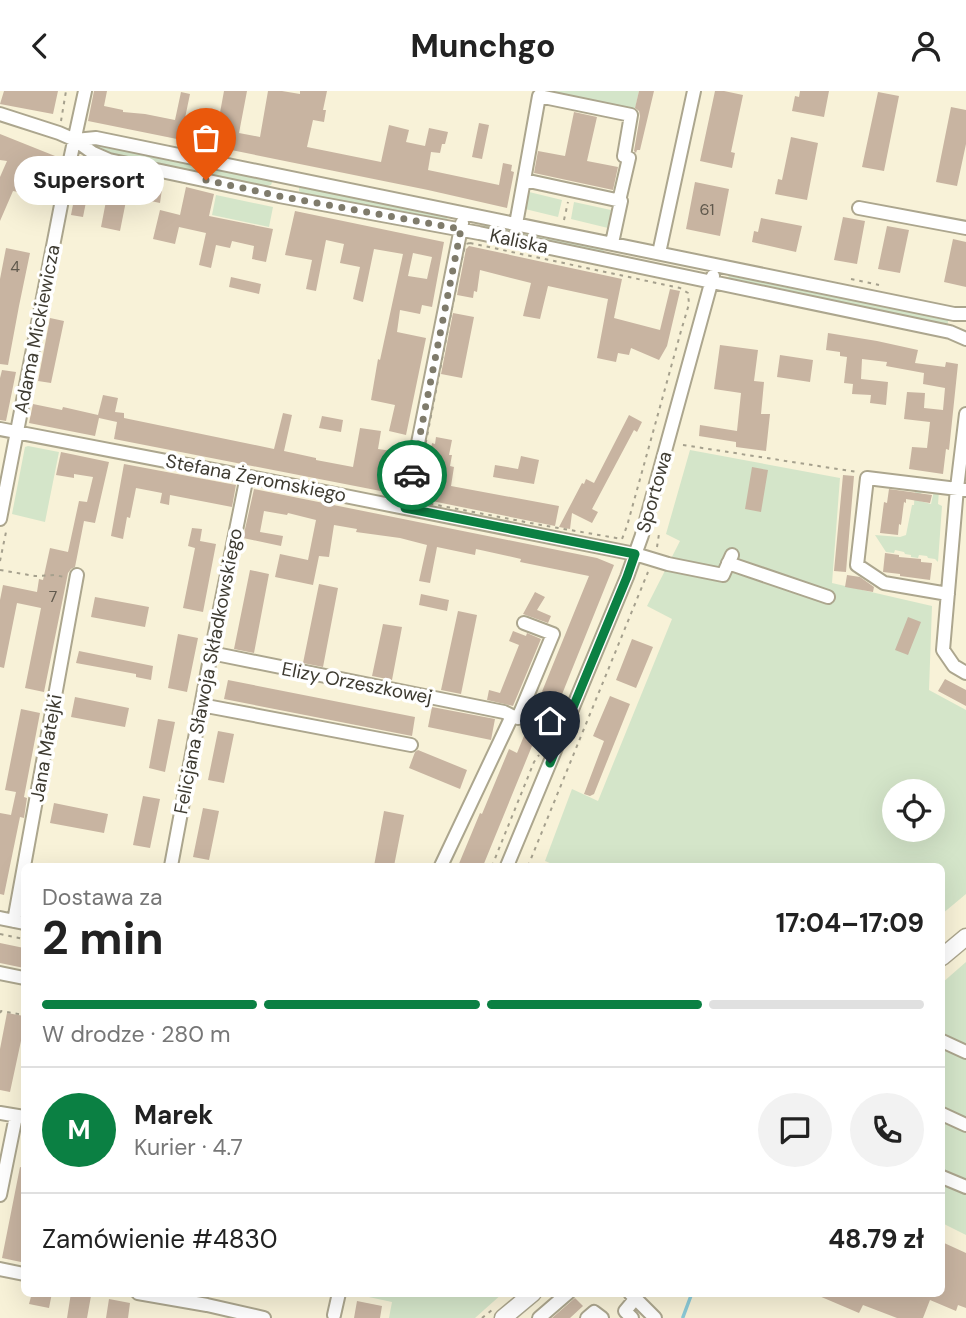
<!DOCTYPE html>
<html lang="pl">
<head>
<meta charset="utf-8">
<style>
	body { margin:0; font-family:"DM Sans",sans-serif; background:#f2f2f2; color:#222; height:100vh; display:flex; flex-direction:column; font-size:26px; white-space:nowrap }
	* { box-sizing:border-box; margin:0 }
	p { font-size:23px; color:#767676 }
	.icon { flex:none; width:38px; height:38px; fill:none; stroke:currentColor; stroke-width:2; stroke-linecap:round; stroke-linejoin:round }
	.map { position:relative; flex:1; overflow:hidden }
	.panel { position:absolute; left:21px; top:772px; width:924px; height:434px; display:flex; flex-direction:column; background:#fff; border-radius:10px; box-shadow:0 7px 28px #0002 }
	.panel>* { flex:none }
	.buttons { position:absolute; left:882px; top:688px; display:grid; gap:14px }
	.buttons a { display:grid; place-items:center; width:63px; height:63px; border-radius:50%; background:#fff; box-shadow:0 7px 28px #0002; font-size:35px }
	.pin { position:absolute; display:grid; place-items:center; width:60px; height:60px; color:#fff; margin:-72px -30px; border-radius:50% 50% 50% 0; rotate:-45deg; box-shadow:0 0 7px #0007 }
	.pin .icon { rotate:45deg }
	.courier { position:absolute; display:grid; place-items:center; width:70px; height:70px; margin:-35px; border:5px solid #0b8043; border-radius:50%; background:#fff; color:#222; box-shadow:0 2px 9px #0007 }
	.bubble { position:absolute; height:49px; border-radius:24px; background:#fff; box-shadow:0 7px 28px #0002; font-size:23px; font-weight:700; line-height:49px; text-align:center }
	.overview em { font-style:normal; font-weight:700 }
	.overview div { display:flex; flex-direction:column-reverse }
	.overview { display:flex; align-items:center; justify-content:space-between; height:119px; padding:0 21px }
	h1 { font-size:46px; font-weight:700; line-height:52px }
	.bar { display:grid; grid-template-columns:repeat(4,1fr); gap:10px 7px; align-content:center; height:84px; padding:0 21px }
	.bar i { height:9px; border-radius:5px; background:#e0e0e0 }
	.bar .current { background:#0b8043 }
	.bar p { grid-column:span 4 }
	.line { display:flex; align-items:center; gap:18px; padding:0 21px; border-top:2px solid #e0e0e0 }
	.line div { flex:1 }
	.round { display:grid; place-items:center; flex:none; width:74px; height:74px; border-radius:37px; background:#f2f2f2 }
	header { display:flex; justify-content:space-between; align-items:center; height:91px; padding:0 21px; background:#fff; font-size:32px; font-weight:700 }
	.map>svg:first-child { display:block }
	.green { fill:#d4e5c9; fill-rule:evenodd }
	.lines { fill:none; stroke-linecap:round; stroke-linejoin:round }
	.stream { stroke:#8bcad7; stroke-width:3.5 }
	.building { fill:#c8b4a1; fill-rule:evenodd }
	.minor-casing { stroke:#aca68e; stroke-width:16 }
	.major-casing { stroke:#aca68e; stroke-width:19 }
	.path { stroke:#a5a08d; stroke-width:2; stroke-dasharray:3.5 5; stroke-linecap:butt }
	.minor { stroke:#fff; stroke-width:12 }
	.major { stroke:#fff; stroke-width:16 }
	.done { stroke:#7f7b6b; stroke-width:7; stroke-dasharray:0 12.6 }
	.route { stroke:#0b8043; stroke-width:9 }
	.labels { text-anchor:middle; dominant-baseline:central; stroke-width:7; stroke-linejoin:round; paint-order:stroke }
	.number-label { font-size:16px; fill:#60594d }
	.street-label { font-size:19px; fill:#3e3b31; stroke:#fff }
</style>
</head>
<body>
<header><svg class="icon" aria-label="back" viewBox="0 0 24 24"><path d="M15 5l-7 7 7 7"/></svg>Munchgo<svg class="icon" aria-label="person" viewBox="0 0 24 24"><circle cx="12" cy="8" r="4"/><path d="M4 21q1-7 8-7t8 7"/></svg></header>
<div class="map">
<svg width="966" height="1227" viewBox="0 0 966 1227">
	<rect width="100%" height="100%" fill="#f8f2d8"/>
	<path class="green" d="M 548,0 L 639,0 L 635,18 Z
		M 99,52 L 273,89 L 271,94 L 267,95 L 104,61 L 97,57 L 97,54 Z
		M 299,94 L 447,124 L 448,126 L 446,131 L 441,131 L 302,102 L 299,100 Z
		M 525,100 L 562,109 L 558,126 L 521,117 Z
		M 216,104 L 273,116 L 269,136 L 212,124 Z
		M 574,111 L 611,119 L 608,137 L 571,128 Z
		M 484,130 L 603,155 L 604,162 L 602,163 L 483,140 Z
		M 729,183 L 949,226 L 947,236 L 728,188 Z
		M 28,355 L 59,361 L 45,431 L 12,423 L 25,356 Z
		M 690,359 L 840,387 L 832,492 L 932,515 L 929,599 L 966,619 L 966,803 L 942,823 L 942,775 L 557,775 L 545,770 L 572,698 L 598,710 L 672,528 L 647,515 L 680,450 L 666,443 ZM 894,700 L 933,700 L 933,738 L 894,738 Z
		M 915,398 L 922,398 L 920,410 L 931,413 L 934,400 L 939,400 L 938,413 L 942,415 L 938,471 L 935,468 L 928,467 L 927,465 L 919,464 L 918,467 L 911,466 L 911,464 L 905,463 L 904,461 L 895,459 L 894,462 L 886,461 L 875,444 L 900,446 L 906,444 L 912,414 L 914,414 Z
		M 966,871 L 966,1144 L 942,1132 L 942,892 Z
		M 350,1202 L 416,1202 L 426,1204 L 427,1202 L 503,1202 L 475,1227 L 389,1227 L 392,1211 Z"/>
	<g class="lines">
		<path class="stream" d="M 683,1226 L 692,1202"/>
	</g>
	<path class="building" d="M 4,0 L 58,0 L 53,23 L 0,13 Z
		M 94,0 L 107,0 L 104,15 L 123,19 L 123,21 L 145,23 L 175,29 L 181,1 L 190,3 L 185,27 L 199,30 L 198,33 L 217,38 L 224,0 L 247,0 L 239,42 L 260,46 L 268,0 L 282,0 L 300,3 L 300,0 L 327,0 L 323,19 L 326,19 L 324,31 L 313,29 L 307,56 L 381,71 L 389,34 L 409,39 L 406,51 L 425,55 L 429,37 L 448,41 L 445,53 L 442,53 L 440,62 L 431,61 L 428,79 L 499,94 L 503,72 L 512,74 L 511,80 L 514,81 L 507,117 L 428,99 L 88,30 Z
		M 639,0 L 654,0 L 640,59 L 637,59 L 636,62 L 634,60 L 640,25 L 639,20 L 635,17 Z
		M 715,0 L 724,0 L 743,4 L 731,61 L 735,62 L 732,77 L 700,70 Z
		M 800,0 L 829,0 L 824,26 L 792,20 L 795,5 L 799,6 Z
		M 878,1 L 899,5 L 884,80 L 862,76 Z
		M 951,16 L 966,19 L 966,53 L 957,95 L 936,91 Z
		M 574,21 L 597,26 L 587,70 L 618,76 L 613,99 L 534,82 L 538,60 L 565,65 Z
		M 479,32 L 489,34 L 482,68 L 472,66 Z
		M 0,43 L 60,67 L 55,89 L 29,80 L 30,88 L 22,84 L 18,101 L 13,100 L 0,130 L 0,86 L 7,70 L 0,69 Z
		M 791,46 L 818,52 L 807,109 L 775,103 L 778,88 L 782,89 Z
		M 83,75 L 163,91 L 160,112 L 127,105 L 120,140 L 101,136 L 107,105 L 88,101 L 83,126 L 71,124 L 80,77 Z
		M 695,91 L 729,98 L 720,145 L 686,138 Z
		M 186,96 L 214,103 L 209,125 L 273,138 L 266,171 L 252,168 L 254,155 L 232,150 L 230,157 L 216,154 L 211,177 L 199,174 L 206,142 L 179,136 L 175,153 L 153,148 L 160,119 L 180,124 Z
		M 295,120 L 444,151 L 432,216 L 422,214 L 420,223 L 400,219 L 397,241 L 426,247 L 406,344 L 389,340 L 395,314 L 371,309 L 378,268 L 380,269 L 403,163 L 374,158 L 363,211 L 353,208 L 360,176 L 340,172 L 344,153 L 326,149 L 316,200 L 306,198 L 312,169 L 285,164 ZM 413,162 L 432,166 L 427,188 L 408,185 Z
		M 843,126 L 865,130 L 857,173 L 834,169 Z
		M 761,127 L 802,135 L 796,161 L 752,151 L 754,140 L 758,141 Z
		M 887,135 L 909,139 L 900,182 L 878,178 Z
		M 953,148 L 966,151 L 966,196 L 944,191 Z
		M 469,155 L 622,188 L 614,227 L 660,239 L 670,198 L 680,200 L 667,255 L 659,269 L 631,257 L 629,264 L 618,262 L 616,271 L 597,267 L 608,208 L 548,195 L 540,228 L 523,225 L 531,192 L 480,179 L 477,201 L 474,200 L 473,207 L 457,204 L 466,158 Z
		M 6,157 L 30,162 L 19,215 L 8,274 L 0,273 L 0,188 Z
		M 231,186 L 261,193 L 259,203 L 229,196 Z
		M 453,222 L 474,226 L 462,287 L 441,283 Z
		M 50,227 L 64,230 L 51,292 L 38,290 Z
		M 828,242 L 877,250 L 918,259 L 915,272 L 945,276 L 946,271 L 958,273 L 949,359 L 946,358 L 943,383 L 909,378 L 912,356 L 927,357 L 930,331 L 904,328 L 907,301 L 925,302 L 924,317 L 943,319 L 945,297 L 923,293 L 924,282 L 886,275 L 887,271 L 862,268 L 861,288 L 888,291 L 886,314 L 870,312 L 871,304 L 852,303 L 853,293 L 844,292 L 847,266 L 840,265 L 840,261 L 826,259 Z
		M 720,254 L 758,259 L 754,290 L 764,291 L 761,323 L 770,323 L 766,360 L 736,356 L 736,351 L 699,345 L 700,334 L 737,340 L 741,302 L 714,298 Z
		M 780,264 L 813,269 L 810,291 L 777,286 Z
		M 2,279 L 16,281 L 6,330 L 0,329 L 0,287 Z
		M 103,304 L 118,307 L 115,321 L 124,322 L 124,327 L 274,358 L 283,322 L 292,324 L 284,360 L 316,367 L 316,369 L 353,376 L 360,337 L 381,340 L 378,358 L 399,361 L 396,384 L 399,384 L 396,403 L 114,348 L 117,331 L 99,327 L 95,345 L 29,332 L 33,313 L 62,319 L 63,316 L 98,324 Z
		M 629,324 L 642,331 L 637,341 L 634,339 L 592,418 L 598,421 L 592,432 L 572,422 L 570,438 L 559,436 L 582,392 L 584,393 L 586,388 L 594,392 Z
		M 322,325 L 343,329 L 341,341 L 319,337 Z
		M 436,346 L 452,349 L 449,364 L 452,364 L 450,375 L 454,376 L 451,395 L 559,415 L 555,435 L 417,407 L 421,389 L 426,390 L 432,352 L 435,353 Z
		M 61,361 L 109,371 L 95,432 L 84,430 L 75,476 L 71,478 L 68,482 L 44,601 L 25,597 L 41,517 L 17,512 L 4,577 L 0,576 L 0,509 L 3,494 L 37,501 L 39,488 L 43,489 L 50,457 L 68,461 L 79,410 L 87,411 L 93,386 L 74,383 L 74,387 L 56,384 Z
		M 521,365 L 539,369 L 534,393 L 493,386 L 495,374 L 518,378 Z
		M 124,373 L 236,394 L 232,416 L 170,404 L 169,414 L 160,412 L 162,402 L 136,397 L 130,427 L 127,426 L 123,448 L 111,445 Z
		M 752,376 L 768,379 L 761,421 L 745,418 Z
		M 843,384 L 854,385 L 846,481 L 834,480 Z
		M 254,398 L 597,467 L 614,474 L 540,658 L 532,655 L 483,775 L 458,775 L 480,722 L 482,723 L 509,658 L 517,662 L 589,485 L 520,471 L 521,468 L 476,458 L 475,464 L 437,456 L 430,492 L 419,490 L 427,454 L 400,447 L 356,441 L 357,438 L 334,434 L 329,466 L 319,465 L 313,494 L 275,486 L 280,463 L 308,469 L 316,429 L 288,422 L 287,424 L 264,420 L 260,441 L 283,445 L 281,455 L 243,447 Z
		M 889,398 L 932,404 L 930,412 L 906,408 L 906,412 L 904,411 L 901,434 L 899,433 L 898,444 L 880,442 L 884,411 L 887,412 Z
		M 192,437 L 202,438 L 200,450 L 216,453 L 203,521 L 183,517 L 195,457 L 188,455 Z
		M 885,462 L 899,464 L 899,466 L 921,468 L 921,471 L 932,472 L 930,489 L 900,485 L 900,483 L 883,481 Z
		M 250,479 L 269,483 L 254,562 L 234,558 Z
		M 847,484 L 860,486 L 874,496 L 873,501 L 845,496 Z
		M 319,493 L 338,497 L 323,576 L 303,572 Z
		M 535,501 L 545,506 L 537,519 L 551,525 L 548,532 L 523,523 Z
		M 421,503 L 449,509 L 447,520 L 419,514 Z
		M 95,506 L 149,516 L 145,536 L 91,526 Z
		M 458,520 L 477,524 L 461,603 L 441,599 Z
		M 908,526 L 921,531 L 908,564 L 895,559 Z
		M 383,533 L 402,536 L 392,589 L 372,585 Z
		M 513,540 L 526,545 L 527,542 L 541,548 L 513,615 L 487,609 L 489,599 L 500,602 L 519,554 L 509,550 Z
		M 178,543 L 198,547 L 187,601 L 168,597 Z
		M 632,548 L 653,556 L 636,597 L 616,589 Z
		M 79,560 L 153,575 L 151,589 L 136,586 L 136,583 L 76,572 Z
		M 945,588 L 966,599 L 966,615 L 938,600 Z
		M 228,589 L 415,626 L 412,645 L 224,608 Z
		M 610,605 L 630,613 L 594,703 L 590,705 L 584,703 L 604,650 L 593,645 Z
		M 75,606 L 129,617 L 125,636 L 71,626 Z
		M 432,616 L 495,628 L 491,649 L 428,636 Z
		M 21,618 L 40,622 L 24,706 L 27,707 L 24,727 L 20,726 L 4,804 L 0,803 L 0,722 L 11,724 L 16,701 L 5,699 Z
		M 158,628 L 175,631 L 165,681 L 149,677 Z
		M 218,640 L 234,643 L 224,692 L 208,689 Z
		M 418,659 L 467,679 L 460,698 L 409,677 L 415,661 Z
		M 143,705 L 160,708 L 150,757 L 133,754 Z
		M 54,712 L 108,723 L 104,742 L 50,732 Z
		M 203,717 L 219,720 L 209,769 L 193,766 Z
		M 384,720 L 404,724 L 394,775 L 374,775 Z
		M 0,852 L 24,857 L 24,877 L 0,872 Z
		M 7,922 L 24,925 L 24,936 L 10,1001 L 0,999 L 0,958 Z
		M 20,1076 L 24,1077 L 24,1154 L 21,1171 L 2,1167 Z
		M 942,1151 L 966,1162 L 966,1217 L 958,1214 L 956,1220 L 930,1209 L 923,1227 L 897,1227 L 863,1214 L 859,1222 L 812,1202 L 942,1202 Z
		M 32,1202 L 52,1202 L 49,1217 L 29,1213 Z
		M 71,1202 L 91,1205 L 87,1227 L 67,1227 Z
		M 575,1207 L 583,1215 L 570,1227 L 552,1227 Z
		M 109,1208 L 130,1212 L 128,1227 L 106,1227 Z
		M 357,1210 L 382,1215 L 380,1227 L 354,1227 Z"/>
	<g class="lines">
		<defs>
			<path id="minor" d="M 0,23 L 59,42 L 75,49 L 93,62 L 109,69 L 279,105 L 479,142 L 950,241 L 966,248
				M 75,49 L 96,47 L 954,223 L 966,223
				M 524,89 L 539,5 L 631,24 L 624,65 L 629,67 L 619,110
				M 859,117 L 966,137
				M 516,133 L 524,89 L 621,110 L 612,152
				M 659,162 L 694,0
				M 966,323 L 957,397 L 943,559 L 954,575 L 966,582
				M 0,338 L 265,389 L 635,463 L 668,473 L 723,484 L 732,464
				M 405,417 L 462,132
				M 0,428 L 68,78 L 85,0
				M 728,472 L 828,506
				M 948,503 L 884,492 L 857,474 L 867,387 L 966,399
				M 211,562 L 504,621 L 512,625 L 441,775
				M 201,614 L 411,654
				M 512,625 L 518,627 L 553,543 L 524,532
				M 171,775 L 211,562 L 247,385
				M 507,775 L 627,486 L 642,444 L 713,185
				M 0,827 L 24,832
				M 14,830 L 77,484
				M 0,882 L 24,887
				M 942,950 L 966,961
				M 0,1022 L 24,1026
				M 942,1023 L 966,1034
				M 942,1086 L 966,1096
				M 0,1104 L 16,1025
				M 0,1178 L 24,1183
				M 138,1202 L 207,1214 L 264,1227
				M 630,1202 L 655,1227
				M 334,1224 L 339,1202
				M 539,1227 L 568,1202
				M 587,1227 L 594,1221 L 602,1227
				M 632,1227 L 625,1220 L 635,1208"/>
			<path id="major" d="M 942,866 L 966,846
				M 503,1227 L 533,1202"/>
		</defs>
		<use href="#minor" class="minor-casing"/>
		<use href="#major" class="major-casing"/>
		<path class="path" d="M 61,30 L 66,0
			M 564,129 L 568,111
			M 470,152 L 680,197 L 688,202 L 689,213 L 681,240 L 627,435 L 622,448 L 541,434 L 416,410 L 415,407 L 460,176 L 465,155 L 466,153 Z
			M 851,188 L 879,194
			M 683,354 L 857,381
			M 657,456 L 659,443
			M 0,470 L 6,441
			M 0,479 L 35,485 L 55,484 L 64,486
			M 492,775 L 534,671 L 539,664
			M 528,775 L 648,481
			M 0,843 L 24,848
			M 0,922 L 1,920 L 24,924
			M 482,1227 L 492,1219"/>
		<use href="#minor" class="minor"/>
		<use href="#major" class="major"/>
	</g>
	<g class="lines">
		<path class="done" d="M 206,89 L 279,105 L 461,138 L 412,384"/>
		<path class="route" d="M 412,384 L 405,417 L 635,463 L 627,486 L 550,672"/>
	</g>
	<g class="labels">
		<g class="number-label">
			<text x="707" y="118">61</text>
			<text x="15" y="175">4</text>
			<text x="53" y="505">7</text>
		</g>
		<g class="street-label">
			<text transform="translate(519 150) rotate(12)">Kaliska</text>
			<text transform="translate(37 238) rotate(-79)">Adama Mickiewicza</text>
			<text transform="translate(256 387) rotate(11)">Stefana Żeromskiego</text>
			<text transform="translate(654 401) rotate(-74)">Sportowa</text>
			<text transform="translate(208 580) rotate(-79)">Felicjana Sławoja Składkowskiego</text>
			<text transform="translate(357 592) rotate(11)">Elizy Orzeszkowej</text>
			<text transform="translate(46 657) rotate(-80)">Jana Matejki</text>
		</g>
	</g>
</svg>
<div class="buttons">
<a><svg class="icon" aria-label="locate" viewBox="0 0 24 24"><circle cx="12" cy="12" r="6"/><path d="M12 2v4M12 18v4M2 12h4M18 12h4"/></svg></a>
</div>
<div class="pin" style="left:206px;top:89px;background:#ea580c"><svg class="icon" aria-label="bag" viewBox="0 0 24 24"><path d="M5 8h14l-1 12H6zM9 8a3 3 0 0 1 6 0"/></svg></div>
<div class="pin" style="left:550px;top:672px;background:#1f2937"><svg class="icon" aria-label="home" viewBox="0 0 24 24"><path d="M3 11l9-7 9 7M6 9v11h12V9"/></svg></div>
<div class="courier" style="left:412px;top:384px"><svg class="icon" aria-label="car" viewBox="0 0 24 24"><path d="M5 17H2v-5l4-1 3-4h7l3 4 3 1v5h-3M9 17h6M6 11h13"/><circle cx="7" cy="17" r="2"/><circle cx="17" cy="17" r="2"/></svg></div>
<div class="bubble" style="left:14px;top:65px;width:150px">Supersort</div>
<section class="panel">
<div class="overview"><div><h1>2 min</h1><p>Dostawa za</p></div><em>17:04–17:09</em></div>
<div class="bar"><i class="current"></i><i class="current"></i><i class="current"></i><i></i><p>W drodze · 280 m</p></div>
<div class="line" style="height:126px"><b class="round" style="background:#0b8043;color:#fff">M</b><div><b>Marek</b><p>Kurier · 4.7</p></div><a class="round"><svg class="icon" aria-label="chat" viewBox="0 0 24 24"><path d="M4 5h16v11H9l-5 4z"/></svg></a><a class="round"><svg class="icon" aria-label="phone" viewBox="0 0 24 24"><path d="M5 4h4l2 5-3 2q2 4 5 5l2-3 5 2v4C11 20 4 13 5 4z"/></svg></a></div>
<div class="line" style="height:91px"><div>Zamówienie #4830</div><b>48.79 zł</b></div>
</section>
</div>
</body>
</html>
